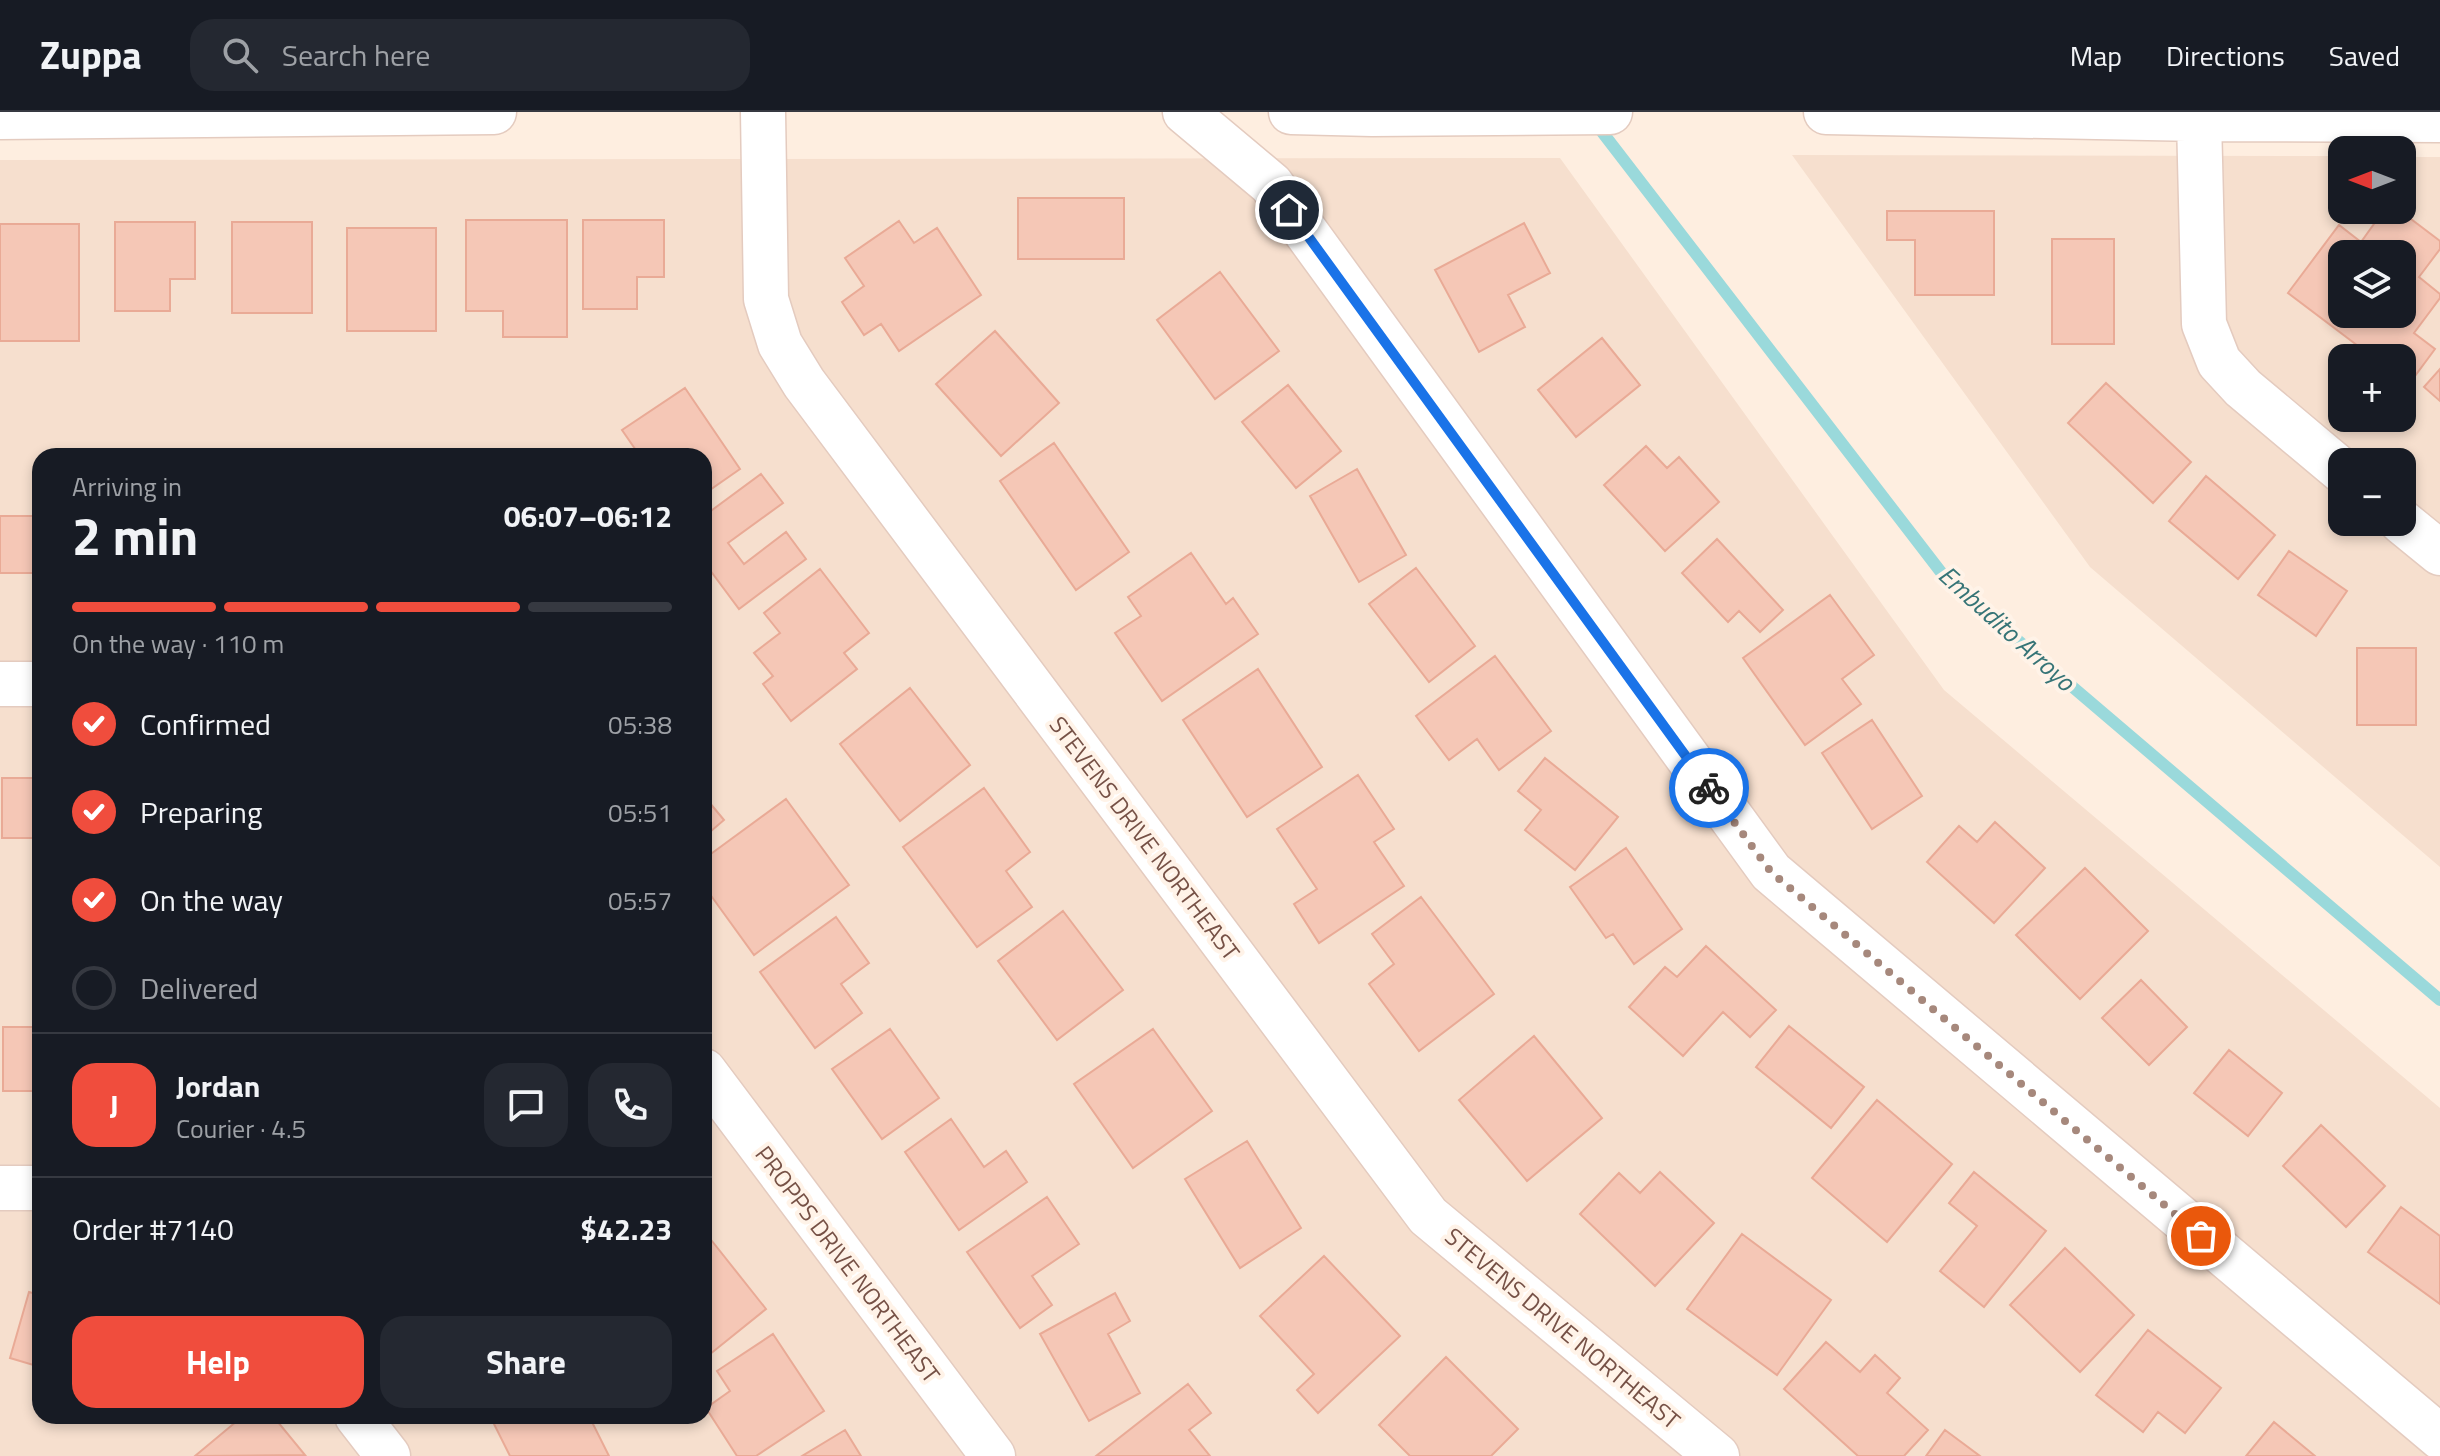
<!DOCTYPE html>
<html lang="en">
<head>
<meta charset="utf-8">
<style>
	body { margin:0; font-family:"Titillium Web",sans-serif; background:#242831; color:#f1f3f6; height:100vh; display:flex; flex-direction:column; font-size:30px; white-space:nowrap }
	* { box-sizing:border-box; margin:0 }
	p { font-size:26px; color:#9ea1a6 }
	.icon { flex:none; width:44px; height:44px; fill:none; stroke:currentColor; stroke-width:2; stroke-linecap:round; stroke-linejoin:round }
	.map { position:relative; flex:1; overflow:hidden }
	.side { position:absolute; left:32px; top:336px; width:680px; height:976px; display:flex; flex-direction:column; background:#171b24; border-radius:24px; box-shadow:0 4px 12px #0003 }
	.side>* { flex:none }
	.needle { width:52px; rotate:270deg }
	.fabs { position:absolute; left:2328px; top:24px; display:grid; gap:16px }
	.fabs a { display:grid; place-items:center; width:88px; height:88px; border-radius:16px; background:#171b24; box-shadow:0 4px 12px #0003; font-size:40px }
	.pin { position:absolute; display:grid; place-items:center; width:68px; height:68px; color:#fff; margin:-34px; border:4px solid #fff; border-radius:50%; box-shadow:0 2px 8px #0007 }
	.courier { position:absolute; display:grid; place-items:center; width:80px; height:80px; margin:-40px; border:6px solid #1a73e8; border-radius:50%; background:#fff; color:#222; box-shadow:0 2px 10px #0007 }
	.overview em { font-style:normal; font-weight:700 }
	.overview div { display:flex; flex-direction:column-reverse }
	.overview { display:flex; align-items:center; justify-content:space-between; height:136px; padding:0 40px }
	h1 { font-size:52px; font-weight:700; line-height:60px }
	.bar { display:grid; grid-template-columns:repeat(4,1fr); gap:12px 8px; align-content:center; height:96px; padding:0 40px }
	.bar i { height:10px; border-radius:6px; background:#363941 }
	.bar .selected { background:#f04d3d }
	.bar p { grid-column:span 4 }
	.line { display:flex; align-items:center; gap:20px; padding:0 40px; border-top:2px solid #363941 }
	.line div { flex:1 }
	.round { display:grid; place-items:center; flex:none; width:84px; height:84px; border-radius:24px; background:#242831 }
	ol { padding:0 40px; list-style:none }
	li { display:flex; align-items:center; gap:24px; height:88px }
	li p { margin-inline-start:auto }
	li .icon { padding:8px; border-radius:50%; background:#f04d3d; color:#fff; stroke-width:4 }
	li:last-child { color:#9ea1a6 }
	li i { width:44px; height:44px; border:4px solid #363941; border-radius:50% }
	.primary-button { display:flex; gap:16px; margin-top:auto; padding:16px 40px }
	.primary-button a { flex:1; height:92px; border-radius:24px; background:#f04d3d; color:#fff; font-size:32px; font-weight:700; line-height:92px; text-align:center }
	.primary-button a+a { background:#242831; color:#f1f3f6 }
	header { display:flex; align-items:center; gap:48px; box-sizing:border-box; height:112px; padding:0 40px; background:#171b24; border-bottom:2px solid #363941 }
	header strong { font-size:38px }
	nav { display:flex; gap:44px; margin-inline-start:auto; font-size:28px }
	.search { width:560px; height:72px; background:#242831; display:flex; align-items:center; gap:20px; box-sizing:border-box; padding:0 28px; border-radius:24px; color:#9ea1a6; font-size:30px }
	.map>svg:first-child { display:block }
	.residential { fill:#f6dfce; fill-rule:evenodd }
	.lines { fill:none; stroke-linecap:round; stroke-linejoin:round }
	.stream { stroke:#9ad9db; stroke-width:12 }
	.building { fill:#f5c7b6; stroke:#e9aa96; stroke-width:2; fill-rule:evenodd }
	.minor-casing { stroke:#e4cbbf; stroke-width:47 }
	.minor { stroke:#fff; stroke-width:44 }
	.done { stroke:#a6887c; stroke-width:8; stroke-dasharray:0 14.4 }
	.route { stroke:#1a73e8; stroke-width:10 }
	.labels { text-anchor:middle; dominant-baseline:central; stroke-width:8; stroke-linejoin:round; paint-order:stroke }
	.street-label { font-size:24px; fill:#765146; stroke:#fff3e8 }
	.water-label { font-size:26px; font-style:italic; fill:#367476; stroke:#fff3e8 }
</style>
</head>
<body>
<header>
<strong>Zuppa</strong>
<div class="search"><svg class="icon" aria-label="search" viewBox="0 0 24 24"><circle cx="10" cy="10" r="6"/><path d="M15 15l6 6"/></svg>Search here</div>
<nav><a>Map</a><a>Directions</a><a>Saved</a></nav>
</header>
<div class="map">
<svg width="2440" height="1344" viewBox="0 0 2440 1344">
	<rect width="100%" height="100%" fill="#feeee0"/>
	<path class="residential" d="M 1792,43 L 2342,44 L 2342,98 L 2402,98 L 2402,45 L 2440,45 L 2440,755 L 2090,455 ZM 2342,142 L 2402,142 L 2402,202 L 2342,202 ZM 2342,246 L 2402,246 L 2402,306 L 2342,306 ZM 2342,350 L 2402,350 L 2402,410 L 2342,410 Z
		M 1560,46 L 1944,578 L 2440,996 L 2440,1344 L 0,1344 L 0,48 ZM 40,344 L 704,344 L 704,1304 L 40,1304 Z"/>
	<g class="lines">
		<path class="stream" d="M 1596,12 L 1947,468 L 2440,888"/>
	</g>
	<path class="building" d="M 1018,86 L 1124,86 L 1124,147 L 1018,147 Z
		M 2384,98 L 2399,98 L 2440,129 L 2440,137 L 2419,165 L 2440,182 L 2440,186 L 2414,221 L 2435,237 L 2409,272 L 2402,267 L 2402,246 L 2374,246 L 2288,181 L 2339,113 L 2361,130 ZM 2342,142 L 2402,142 L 2402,202 L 2342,202 Z
		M 1887,99 L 1994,99 L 1994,183 L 1915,183 L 1915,128 L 1887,128 Z
		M 466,108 L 567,108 L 567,225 L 503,225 L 503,199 L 466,199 Z
		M 583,108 L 664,108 L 664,165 L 637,165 L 637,197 L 583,197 Z
		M 899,109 L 914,131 L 937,116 L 981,183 L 899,239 L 881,212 L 864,223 L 842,190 L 864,174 L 845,146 Z
		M 115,110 L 195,110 L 195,167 L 170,167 L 170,199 L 115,199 Z
		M 232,110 L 312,110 L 312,201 L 232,201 Z
		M 1524,111 L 1550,161 L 1508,183 L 1525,215 L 1479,240 L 1435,158 Z
		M 0,112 L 79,112 L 79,229 L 0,229 Z
		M 347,116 L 436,116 L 436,219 L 347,219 Z
		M 2052,127 L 2114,127 L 2114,232 L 2052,232 Z
		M 1220,160 L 1279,239 L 1215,287 L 1157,208 Z
		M 995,219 L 1059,291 L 1001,344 L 936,272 Z
		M 1602,226 L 1640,273 L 1576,325 L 1538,278 Z
		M 2440,257 L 2440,289 L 2424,275 Z
		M 2106,271 L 2191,350 L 2153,391 L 2068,311 Z
		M 1288,273 L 1341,339 L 1296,376 L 1242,310 Z
		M 685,276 L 740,357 L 704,382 L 704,344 L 640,344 L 622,318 Z
		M 1054,331 L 1129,440 L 1076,478 L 1000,369 Z
		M 1646,334 L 1667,356 L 1679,345 L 1719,390 L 1665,439 L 1604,373 Z
		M 1357,357 L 1406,443 L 1359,470 L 1310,384 Z
		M 761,362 L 783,391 L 728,431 L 744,452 L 786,420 L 806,447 L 739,497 L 704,450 L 706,432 L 704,404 Z
		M 2206,364 L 2275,423 L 2238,467 L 2169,409 Z
		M 35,372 L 40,372 L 40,461 L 0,461 L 0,404 L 35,404 Z
		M 1717,427 L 1783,498 L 1760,520 L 1739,499 L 1728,510 L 1682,461 Z
		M 2289,439 L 2347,479 L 2316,524 L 2258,483 Z
		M 1191,441 L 1226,492 L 1233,486 L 1258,522 L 1162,589 L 1115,521 L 1141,504 L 1128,485 Z
		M 1416,456 L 1475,534 L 1429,570 L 1369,492 Z
		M 820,457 L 869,521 L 844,541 L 857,557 L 791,609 L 763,572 L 773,564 L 754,541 L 780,521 L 764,501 Z
		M 1830,483 L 1874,543 L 1842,567 L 1861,592 L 1805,633 L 1743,546 Z
		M 2357,536 L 2416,536 L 2416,613 L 2357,613 Z
		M 1495,544 L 1551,619 L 1499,658 L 1477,627 L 1449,648 L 1416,604 Z
		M 1258,557 L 1322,655 L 1247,705 L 1183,608 Z
		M 910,576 L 970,653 L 900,709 L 840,632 Z
		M 1872,608 L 1922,684 L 1872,717 L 1822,641 Z
		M 1545,646 L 1618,705 L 1575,758 L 1525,718 L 1541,698 L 1518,679 Z
		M 1358,663 L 1394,717 L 1374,730 L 1404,774 L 1319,831 L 1294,792 L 1317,777 L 1277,717 Z
		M 2,666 L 40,666 L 40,749 L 33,749 L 33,726 L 2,726 Z
		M 984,676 L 1030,740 L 1006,759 L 1032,795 L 977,835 L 903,735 Z
		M 704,684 L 724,708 L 704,725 Z
		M 786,687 L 849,773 L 754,843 L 704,774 L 704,747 Z
		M 1995,710 L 2045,756 L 1994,811 L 1927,750 L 1959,714 L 1977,730 Z
		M 1626,736 L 1682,817 L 1634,852 L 1613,822 L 1606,826 L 1570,775 Z
		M 2085,756 L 2148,819 L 2080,887 L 2016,823 Z
		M 1421,785 L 1494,882 L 1419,939 L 1369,872 L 1394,852 L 1372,822 Z
		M 1063,799 L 1123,878 L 1057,928 L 998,849 Z
		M 836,805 L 869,851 L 841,872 L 862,901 L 815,936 L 760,860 Z
		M 1706,834 L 1776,898 L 1750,925 L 1723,900 L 1683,944 L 1629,895 L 1665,855 L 1677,865 Z
		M 2141,868 L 2187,915 L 2149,953 L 2102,906 Z
		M 1789,914 L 1864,975 L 1831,1016 L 1756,955 Z
		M 3,915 L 40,915 L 40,979 L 3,979 Z
		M 890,917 L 939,986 L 882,1027 L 832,957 Z
		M 1153,917 L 1212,999 L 1133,1056 L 1074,972 Z
		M 1534,924 L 1602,1006 L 1527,1069 L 1459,988 Z
		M 2229,938 L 2282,981 L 2248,1024 L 2194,981 Z
		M 1877,988 L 1952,1052 L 1887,1130 L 1812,1066 Z
		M 951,1007 L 984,1055 L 1006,1039 L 1027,1070 L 959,1118 L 905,1040 Z
		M 2321,1013 L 2385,1074 L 2346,1115 L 2283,1054 Z
		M 1247,1029 L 1301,1116 L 1240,1156 L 1185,1067 Z
		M 1660,1060 L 1714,1111 L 1655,1174 L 1580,1102 L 1619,1061 L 1640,1081 Z
		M 1974,1060 L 2046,1119 L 1984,1195 L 1940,1159 L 1977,1114 L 1949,1091 Z
		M 1047,1085 L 1079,1132 L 1032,1164 L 1052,1193 L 1020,1216 L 967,1140 Z
		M 2401,1095 L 2440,1124 L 2440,1192 L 2368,1140 Z
		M 1742,1122 L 1831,1188 L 1777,1263 L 1687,1197 Z
		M 708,1124 L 766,1197 L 704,1247 L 704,1128 Z
		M 2065,1136 L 2134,1203 L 2080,1260 L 2010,1193 Z
		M 1324,1144 L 1400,1224 L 1318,1301 L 1297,1278 L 1314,1262 L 1260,1204 Z
		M 29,1180 L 40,1183 L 40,1255 L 10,1246 Z
		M 1115,1181 L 1130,1209 L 1108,1222 L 1140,1281 L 1089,1309 L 1040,1222 Z
		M 2148,1218 L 2221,1276 L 2185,1321 L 2158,1300 L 2143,1320 L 2096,1283 Z
		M 773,1222 L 824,1299 L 756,1344 L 737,1344 L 706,1296 L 730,1279 L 717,1259 Z
		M 1826,1230 L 1860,1260 L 1875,1243 L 1900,1266 L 1887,1281 L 1928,1318 L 1904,1344 L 1858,1344 L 1784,1277 Z
		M 1446,1245 L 1518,1317 L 1491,1344 L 1410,1344 L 1379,1313 Z
		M 1188,1272 L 1211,1301 L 1189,1318 L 1210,1344 L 1096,1344 Z
		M 243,1304 L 273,1304 L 305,1343 L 195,1344 Z
		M 490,1304 L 589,1304 L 609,1344 L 510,1344 Z
		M 2274,1310 L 2315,1344 L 2246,1344 Z
		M 845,1318 L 861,1344 L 802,1344 Z
		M 1945,1318 L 1980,1344 L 1926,1344 Z"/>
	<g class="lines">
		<defs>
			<path id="minor" d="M 763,0 L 766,187 L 780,232 L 804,271 L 1428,1104 L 1717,1344
				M 1185,0 L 1271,72 L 1771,760 L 2440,1325
				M 1291,0 L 1372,2 L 1610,0
				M 1826,0 L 2199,7 L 2440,8
				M 0,5 L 494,0
				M 2199,7 L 2204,212 L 2219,250 L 2243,276 L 2342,359
				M 2402,410 L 2440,441
				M 0,572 L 40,572
				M 704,959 L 993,1344
				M 0,1076 L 40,1076
				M 357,1304 L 388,1344"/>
		</defs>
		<use href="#minor" class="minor-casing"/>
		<use href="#minor" class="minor"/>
	</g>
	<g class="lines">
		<path class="done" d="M 1709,676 L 1771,760 L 2201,1124"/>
		<path class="route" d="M 1289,98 L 1709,676"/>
	</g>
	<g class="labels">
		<g class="street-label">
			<text transform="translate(1145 726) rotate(53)">STEVENS DRIVE NORTHEAST</text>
			<text transform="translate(848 1152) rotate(53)">PROPPS DRIVE NORTHEAST</text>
			<text transform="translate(1563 1216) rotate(40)">STEVENS DRIVE NORTHEAST</text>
		</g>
		<g class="water-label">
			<text transform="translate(2007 516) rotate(42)">Embudito Arroyo</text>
		</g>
	</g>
</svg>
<div class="fabs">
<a><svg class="needle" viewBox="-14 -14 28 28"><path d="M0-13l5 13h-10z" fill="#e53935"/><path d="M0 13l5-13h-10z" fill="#9ea1a6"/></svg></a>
<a><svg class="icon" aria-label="layers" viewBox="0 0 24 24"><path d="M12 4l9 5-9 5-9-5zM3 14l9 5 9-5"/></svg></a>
<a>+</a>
<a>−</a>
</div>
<div class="pin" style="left:2201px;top:1124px;background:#ea580c"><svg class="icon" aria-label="bag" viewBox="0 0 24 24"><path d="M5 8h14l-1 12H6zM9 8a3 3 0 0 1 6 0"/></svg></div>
<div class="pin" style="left:1289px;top:98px;background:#1f2937"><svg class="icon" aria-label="home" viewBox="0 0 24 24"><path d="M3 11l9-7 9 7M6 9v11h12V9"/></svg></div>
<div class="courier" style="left:1709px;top:676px"><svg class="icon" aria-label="bike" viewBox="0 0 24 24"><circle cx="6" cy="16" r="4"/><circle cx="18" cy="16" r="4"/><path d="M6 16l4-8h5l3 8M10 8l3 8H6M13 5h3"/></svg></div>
<section class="side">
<div class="overview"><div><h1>2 min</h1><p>Arriving in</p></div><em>06:07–06:12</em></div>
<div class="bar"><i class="selected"></i><i class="selected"></i><i class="selected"></i><i></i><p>On the way · 110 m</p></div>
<ol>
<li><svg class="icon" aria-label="check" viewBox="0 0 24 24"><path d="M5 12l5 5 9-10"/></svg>Confirmed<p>05:38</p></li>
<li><svg class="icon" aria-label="check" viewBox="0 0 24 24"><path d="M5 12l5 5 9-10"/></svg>Preparing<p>05:51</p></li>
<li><svg class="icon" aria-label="check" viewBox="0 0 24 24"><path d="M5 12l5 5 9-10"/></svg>On the way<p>05:57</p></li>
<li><i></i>Delivered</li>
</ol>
<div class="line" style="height:144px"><b class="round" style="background:#f04d3d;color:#fff">J</b><div><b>Jordan</b><p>Courier · 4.5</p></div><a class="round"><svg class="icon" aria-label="chat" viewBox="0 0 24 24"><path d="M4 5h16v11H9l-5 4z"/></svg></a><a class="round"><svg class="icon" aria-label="phone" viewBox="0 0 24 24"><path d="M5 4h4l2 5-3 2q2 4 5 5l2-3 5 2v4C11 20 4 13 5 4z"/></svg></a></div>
<div class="line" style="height:104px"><div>Order #7140</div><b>$42.23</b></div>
<div class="primary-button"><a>Help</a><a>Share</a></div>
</section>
</div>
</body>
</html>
